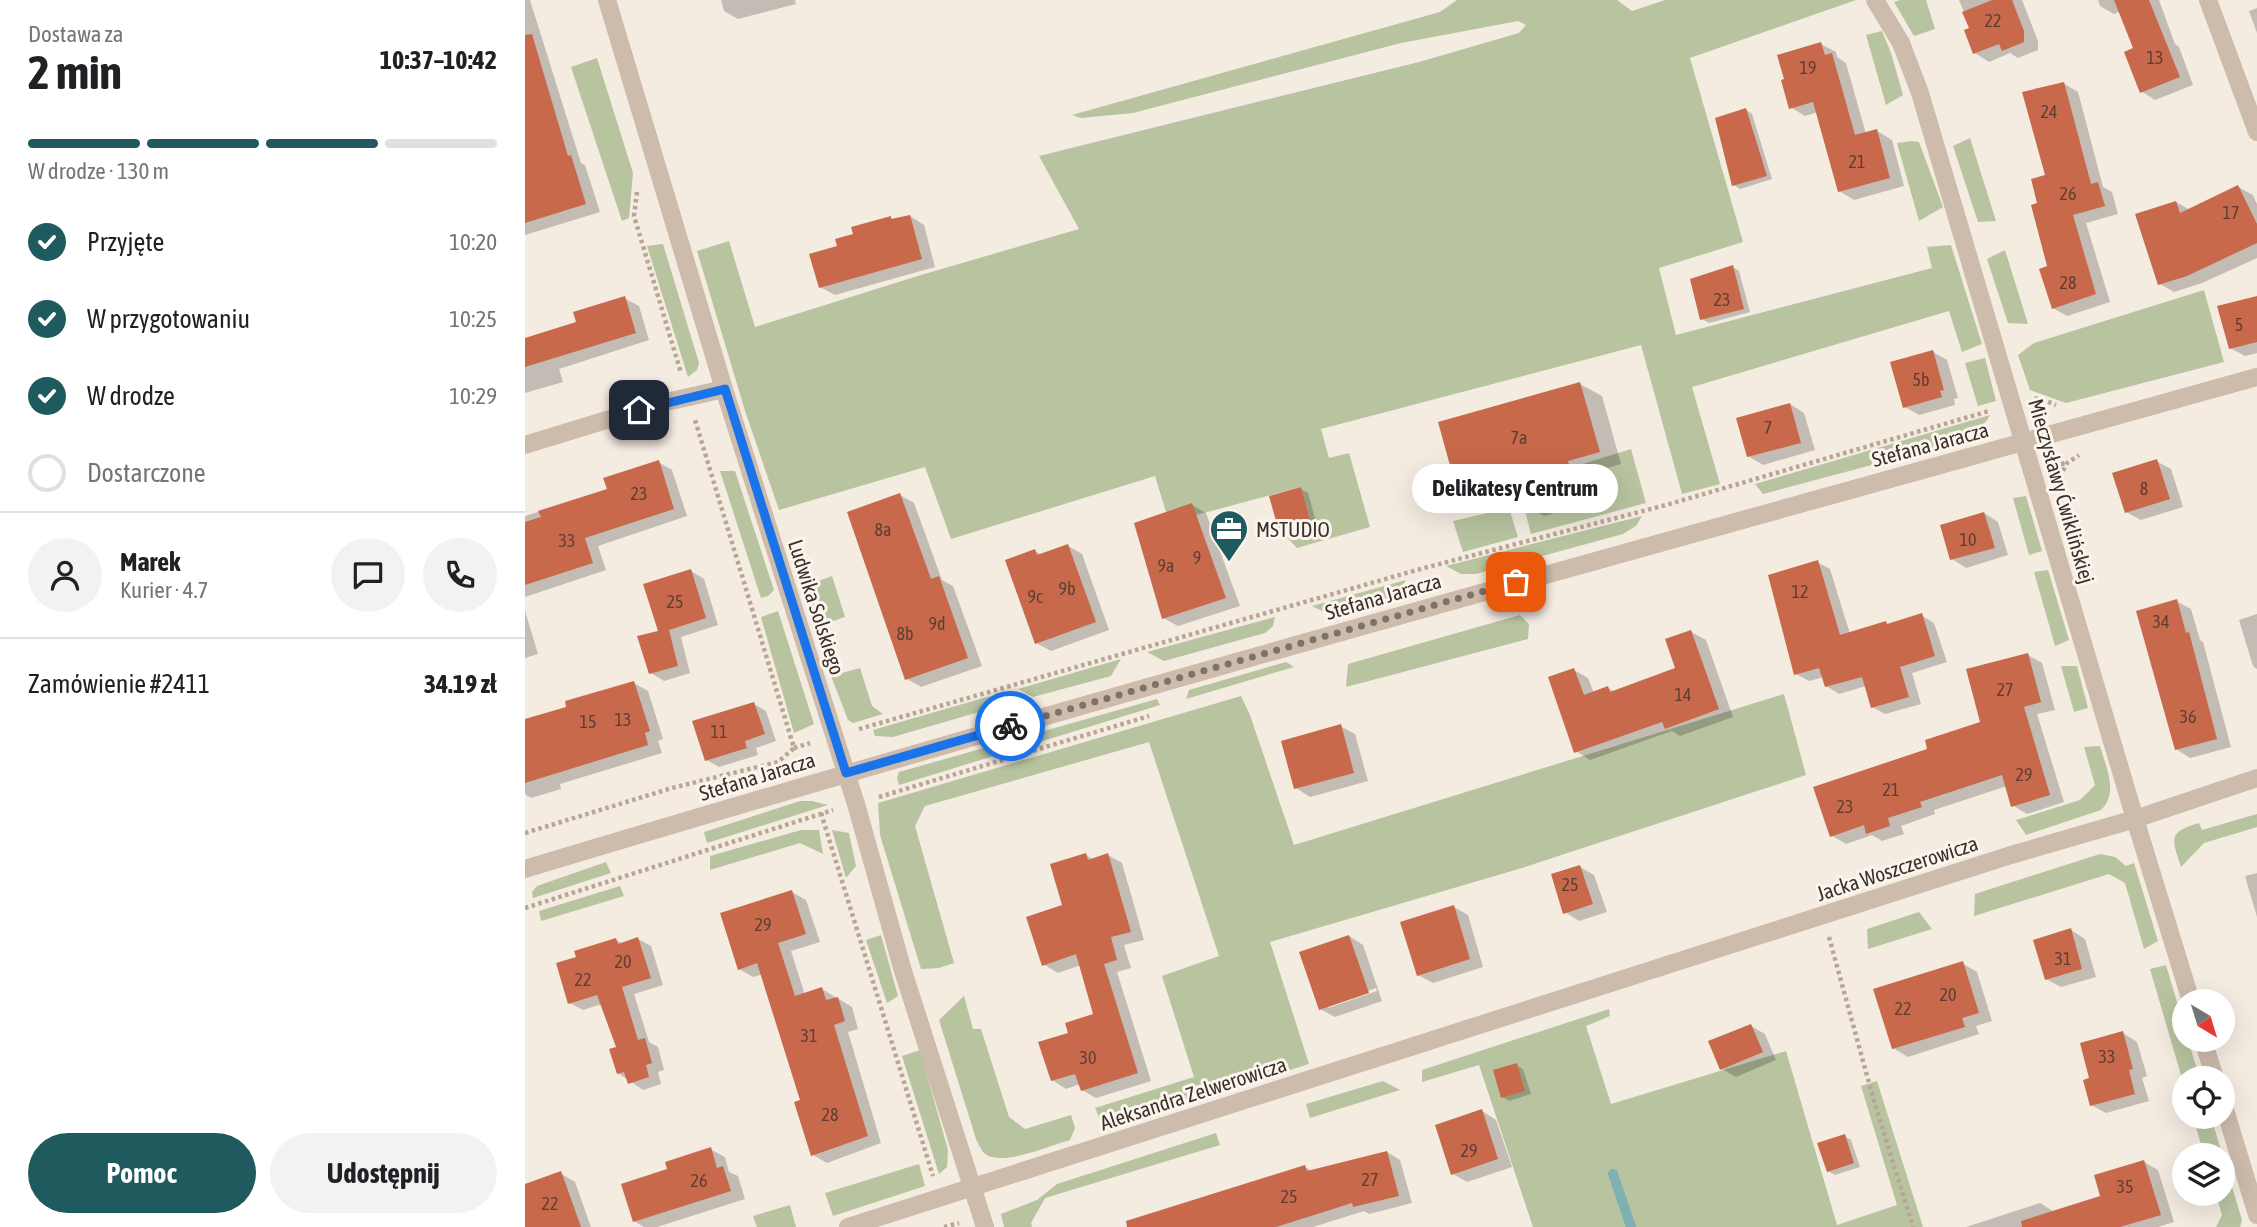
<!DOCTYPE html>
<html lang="pl">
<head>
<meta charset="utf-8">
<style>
	body { margin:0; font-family:"Asap Condensed",sans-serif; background:#f2f2f2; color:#202124; height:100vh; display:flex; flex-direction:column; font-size:26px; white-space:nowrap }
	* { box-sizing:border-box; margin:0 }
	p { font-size:23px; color:#757577 }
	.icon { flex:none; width:38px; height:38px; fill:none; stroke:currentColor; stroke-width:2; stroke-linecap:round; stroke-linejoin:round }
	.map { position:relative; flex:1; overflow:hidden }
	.details { display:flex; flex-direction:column; background:#fff; width:525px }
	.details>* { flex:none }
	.needle { width:46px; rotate:142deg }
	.controls { position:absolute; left:1647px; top:989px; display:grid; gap:14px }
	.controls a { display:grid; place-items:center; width:63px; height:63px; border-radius:50%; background:#fff; box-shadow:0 7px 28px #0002; font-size:35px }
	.pin { position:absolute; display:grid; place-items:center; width:60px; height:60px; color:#fff; margin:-30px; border-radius:14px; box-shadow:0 4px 10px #0006 }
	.courier { position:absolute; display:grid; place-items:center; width:70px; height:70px; margin:-35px; border:5px solid #1a73e8; border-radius:50%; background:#fff; color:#222; box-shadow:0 2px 9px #0007 }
	.bubble { position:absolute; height:49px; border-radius:24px; background:#fff; box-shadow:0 7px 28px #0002; font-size:23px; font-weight:700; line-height:49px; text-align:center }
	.summary em { font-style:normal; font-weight:700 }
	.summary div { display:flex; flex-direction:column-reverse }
	.summary { display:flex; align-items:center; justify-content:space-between; height:119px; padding:0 28px }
	h1 { font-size:46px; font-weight:700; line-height:52px }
	.bar { display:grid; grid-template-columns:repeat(4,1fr); gap:10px 7px; align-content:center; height:84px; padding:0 28px }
	.bar i { height:9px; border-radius:5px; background:#e0e0e0 }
	.bar .on { background:#1f5a5e }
	.bar p { grid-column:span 4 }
	.line { display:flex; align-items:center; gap:18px; padding:0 28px; border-top:2px solid #e0e0e0 }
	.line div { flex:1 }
	.round { display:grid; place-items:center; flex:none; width:74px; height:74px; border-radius:37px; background:#f2f2f2 }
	ol { padding:0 28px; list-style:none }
	li { display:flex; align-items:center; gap:21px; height:77px }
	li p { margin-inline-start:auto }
	li .icon { padding:7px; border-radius:50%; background:#1f5a5e; color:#fff; stroke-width:4 }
	li:last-child { color:#757577 }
	li i { width:38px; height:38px; border:4px solid #e0e0e0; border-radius:50% }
	.primary-button { display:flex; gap:14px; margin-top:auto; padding:14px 28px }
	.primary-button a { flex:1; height:80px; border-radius:42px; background:#1f5a5e; color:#fff; font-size:28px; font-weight:700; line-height:80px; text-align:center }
	.primary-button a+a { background:#f2f2f2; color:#202124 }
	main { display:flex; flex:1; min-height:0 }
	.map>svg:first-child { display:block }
	.green { fill:#b8c4a0 }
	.shadow { fill:#0003; fill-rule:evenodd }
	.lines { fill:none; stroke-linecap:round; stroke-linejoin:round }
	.stream { stroke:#7fb0b2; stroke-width:10 }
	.building { fill:#c8694b }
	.path { stroke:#b9a596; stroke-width:4.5; stroke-dasharray:3.5 3.5; stroke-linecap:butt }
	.minor { stroke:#cdbbac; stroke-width:18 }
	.done { stroke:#7c716b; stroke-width:7; stroke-dasharray:0 12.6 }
	.route { stroke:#1a73e8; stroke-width:9 }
	.labels { text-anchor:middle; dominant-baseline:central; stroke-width:6; stroke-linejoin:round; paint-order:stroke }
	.number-label { font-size:18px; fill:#5e3e33 }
	.street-label { font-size:21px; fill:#3b302b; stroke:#fbf5ee }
	.poi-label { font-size:21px; fill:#3b302b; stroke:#fbf5ee; text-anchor:start }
</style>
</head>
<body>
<main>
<section class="details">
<div class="summary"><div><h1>2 min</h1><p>Dostawa za</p></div><em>10:37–10:42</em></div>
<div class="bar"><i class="on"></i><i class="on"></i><i class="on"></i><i></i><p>W drodze · 130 m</p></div>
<ol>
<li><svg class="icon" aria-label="check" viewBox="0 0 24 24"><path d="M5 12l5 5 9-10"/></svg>Przyjęte<p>10:20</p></li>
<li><svg class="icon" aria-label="check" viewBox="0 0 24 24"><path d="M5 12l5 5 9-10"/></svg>W przygotowaniu<p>10:25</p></li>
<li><svg class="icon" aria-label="check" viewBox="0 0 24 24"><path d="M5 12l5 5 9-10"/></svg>W drodze<p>10:29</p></li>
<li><i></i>Dostarczone</li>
</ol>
<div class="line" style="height:126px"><a class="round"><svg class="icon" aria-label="person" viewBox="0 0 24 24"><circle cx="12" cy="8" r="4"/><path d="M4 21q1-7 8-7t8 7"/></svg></a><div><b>Marek</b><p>Kurier · 4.7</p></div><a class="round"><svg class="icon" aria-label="chat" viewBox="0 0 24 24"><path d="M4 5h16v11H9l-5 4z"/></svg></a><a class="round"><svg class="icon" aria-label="phone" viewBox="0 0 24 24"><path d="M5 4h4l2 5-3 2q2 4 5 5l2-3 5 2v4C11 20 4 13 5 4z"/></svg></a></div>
<div class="line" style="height:91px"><div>Zamówienie #2411</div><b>34.19 zł</b></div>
<div class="primary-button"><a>Pomoc</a><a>Udostępnij</a></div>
</section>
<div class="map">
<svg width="1732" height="1227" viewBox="0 0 1732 1227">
	<rect width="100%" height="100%" fill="#f4ebe1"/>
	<path class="green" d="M 932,0 L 1092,0 L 1107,11 L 1140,0 L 1331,0 L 1165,58 L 1218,242 L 1134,268 L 1151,335 L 1407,268 L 1402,247 L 1426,245 L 1457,344 L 1437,352 L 1424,311 L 1167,387 L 1195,484 L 1157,494 L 1116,345 L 796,429 L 804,458 L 824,453 L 845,527 L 772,548 L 753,528 L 785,519 L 776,487 L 671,515 L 641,512 L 630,476 L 426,539 L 400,467 L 254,510 L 221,414 L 172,251 L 204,241 L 230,327 L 396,275 L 554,229 L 514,156 L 894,62 L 994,33 L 1001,25 L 993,21 L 876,43 L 608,113 L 556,118 L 547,115 L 915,12 Z
		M 1375,0 L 1401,0 L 1410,29 L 1389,36 L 1369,2 Z
		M 1357,31 L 1366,53 L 1378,95 L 1361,105 L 1341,35 Z
		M 72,58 L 108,173 L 104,218 L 97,221 L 46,67 Z
		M 1445,138 L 1471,221 L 1453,222 L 1428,146 Z
		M 1388,141 L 1394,142 L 1418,207 L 1394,221 L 1372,143 Z
		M 138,244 L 174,363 L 172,370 L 163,377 L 122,246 Z
		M 1480,250 L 1503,324 L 1483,323 L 1462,259 Z
		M 1679,290 L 1699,362 L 1541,403 L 1505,390 L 1493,355 L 1509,343 Z
		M 1460,358 L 1471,401 L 1453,406 L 1440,363 Z
		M 1465,415 C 1458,429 1443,436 1429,443 L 1238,494 L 1230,484 Z
		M 1106,449 L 1121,503 L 1006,534 L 1000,511 L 1059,494 L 1051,466 Z
		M 195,471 L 210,471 L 249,590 L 243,596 L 236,598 Z
		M 1501,496 L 1517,551 L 1504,555 L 1488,498 Z
		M 984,508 L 993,537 L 938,552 L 928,521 Z
		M 1117,516 L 1111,526 L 1098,534 L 951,574 L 936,574 L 921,566 Z
		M 1523,570 L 1544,640 L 1530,646 L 1509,572 Z
		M 307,576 L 320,617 L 296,625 L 291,623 L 280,586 Z
		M 881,580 L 875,590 L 865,598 L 809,613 L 797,611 L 787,606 Z
		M 253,611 L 289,724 L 269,733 L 236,617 Z
		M 995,615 L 1004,624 L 1003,639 L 821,687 L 823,664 Z
		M 750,617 L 748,626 L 740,633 L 639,661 L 622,652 Z
		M 596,659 L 586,676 L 508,697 L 493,689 Z
		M 761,662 L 769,667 L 661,699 L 664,690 Z
		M 1536,666 L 1552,666 L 1563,708 L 1549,712 Z
		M 335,668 L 347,706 L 358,714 L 328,723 L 323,720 L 306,676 Z
		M 1259,694 L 1281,775 L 997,868 L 745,942 L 784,1064 L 583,1127 L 575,1119 L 570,1108 L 669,1077 L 637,976 L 694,956 L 624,742 L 400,806 L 390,826 L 429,963 L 414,968 L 396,969 L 355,835 L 353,803 L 716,696 L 725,715 L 769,845 Z
		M 465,696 L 454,712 L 368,737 L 350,736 L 348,730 Z
		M 632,699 L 635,705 L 374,785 L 372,778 L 374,772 Z
		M 1575,746 C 1581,768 1594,792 1576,810 L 1501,835 L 1491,820 L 1555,800 L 1570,785 L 1559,747 Z
		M 275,801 L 287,801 L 303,805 L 182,843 L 179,832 Z
		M 1732,814 L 1732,827 L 1679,843 L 1656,867 C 1647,839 1642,832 1674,823 L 1677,830 Z
		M 276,830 L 294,830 L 298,854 L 275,843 L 185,870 L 185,856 Z
		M 307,830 L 324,833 L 331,866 L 321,878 Z
		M 1575,854 L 1590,857 L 1601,866 L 1609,863 L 1633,941 L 1619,949 L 1600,883 L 1584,874 L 1449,916 L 1450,894 Z
		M 81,862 L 86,873 L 8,898 L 7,892 L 12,886 Z
		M 95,886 L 99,896 L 16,921 L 14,911 Z
		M 1394,912 L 1407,929 L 1343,949 L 1342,929 Z
		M 356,935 L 373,996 L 362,1003 L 341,940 Z
		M 1641,965 L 1659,1026 L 1659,1040 L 1663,1040 L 1674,1076 L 1659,1078 L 1658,1082 L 1625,969 Z
		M 439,996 L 448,1029 L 456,1029 L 484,1117 L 500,1129 L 546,1115 L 550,1128 L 545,1140 C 526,1145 475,1168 459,1153 C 456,1150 453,1143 451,1139 L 414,1020 Z
		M 1084,1009 L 1085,1016 L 1061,1026 L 1086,1104 L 1261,1051 L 1312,1225 L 1372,1205 L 1336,1086 L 1352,1081 L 1398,1227 L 1008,1227 L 954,1065 L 897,1082 L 897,1070 Z
		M 395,1050 L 423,1150 L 422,1167 L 414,1174 L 377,1056 Z
		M 858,1081 L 875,1090 L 785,1118 L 781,1104 Z
		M 1668,1117 L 1686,1117 L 1717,1220 L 1715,1227 L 1691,1227 L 1697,1215 L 1691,1194 L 1698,1194 L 1698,1155 L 1679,1155 Z
		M 691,1133 L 695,1145 L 520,1198 L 506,1223 L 507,1227 L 479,1227 L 476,1214 L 512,1200 L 532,1184 Z
		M 394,1164 L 400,1186 L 308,1216 L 300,1193 Z
		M 265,1205 L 271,1227 L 232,1227 L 228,1216 Z"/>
	<path class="shadow" d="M 0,0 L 5,0 L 56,163 L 60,165 L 75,212 L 0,235 Z
		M 196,0 L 270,0 L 271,4 L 213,19 L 199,11 Z
		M 1434,0 L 1497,0 L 1513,41 L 1513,50 L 1493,58 L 1485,53 L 1464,62 L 1450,53 L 1446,29 Z
		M 1573,0 L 1634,0 L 1650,44 L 1654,47 L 1668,85 L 1630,100 L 1616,91 L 1610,49 L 1596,11 L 1589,14 L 1575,6 Z
		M 1732,8 L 1732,33 L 1724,11 Z
		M 1296,44 L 1311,52 L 1312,57 L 1321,63 L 1341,134 L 1352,131 L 1367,140 L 1379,186 L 1329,200 L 1314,191 L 1293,112 L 1280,116 L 1265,107 Z
		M 1538,83 L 1553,92 L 1578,187 L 1587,192 L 1593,214 L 1561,223 L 1585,302 L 1542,316 L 1528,308 L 1515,204 L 1522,177 Z
		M 1221,110 L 1227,114 L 1247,179 L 1215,189 L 1209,185 Z
		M 1713,187 L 1728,195 L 1732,204 L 1732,258 L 1677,283 L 1649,292 L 1635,284 L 1651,202 L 1665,210 Z
		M 385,216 L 399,225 L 410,267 L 310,295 L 295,287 L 314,248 L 330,235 L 366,218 L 369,220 Z
		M 1208,267 L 1214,271 L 1225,312 L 1184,323 L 1177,319 Z
		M 1732,297 L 1732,353 L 1720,356 L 1705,348 L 1694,307 Z
		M 99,298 L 114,306 L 124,340 L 34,369 L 38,382 L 0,393 L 0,340 L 53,323 Z
		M 1408,352 L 1422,360 L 1433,398 L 1429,399 L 1430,405 L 1394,415 L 1380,407 Z
		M 1055,384 L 1077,396 L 1096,464 L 1064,473 L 1072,501 L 1019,516 L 997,504 L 994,494 L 971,501 L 931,478 Z
		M 1265,404 L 1279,413 L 1290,450 L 1238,465 L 1223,456 Z
		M 1631,461 L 1646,469 L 1658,507 L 1616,520 L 1601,512 Z
		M 133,462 L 147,470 L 162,516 L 73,546 L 81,570 L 0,597 L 0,516 L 84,490 Z
		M 776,489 L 783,493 L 791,522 L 761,530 L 754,526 Z
		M 375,495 L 389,503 L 417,580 L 428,586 L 457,666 L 396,687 L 382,679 Z
		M 667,505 L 681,513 L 715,606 L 653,626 L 638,618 Z
		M 1459,513 L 1473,522 L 1483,555 L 1441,568 L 1427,559 Z
		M 543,546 L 557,554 L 584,630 L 526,651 L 511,643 L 510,551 L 517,555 Z
		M 1292,562 L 1305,569 L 1325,634 L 1361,623 L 1365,625 L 1396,615 L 1409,623 L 1422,662 L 1387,673 L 1396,704 L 1360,714 L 1347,707 L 1341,686 L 1314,694 L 1301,686 L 1299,677 L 1284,681 L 1271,674 Z
		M 166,571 L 179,579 L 193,625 L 156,637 L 165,673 L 139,681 L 126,673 L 135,632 Z
		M 1651,601 L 1666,609 L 1675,640 L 1678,642 L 1706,747 L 1665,758 L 1651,749 Z
		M 0,611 L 13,654 L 0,658 Z
		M 1732,614 L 1732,669 L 1728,666 L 1714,620 Z
		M 1166,632 L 1181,640 L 1208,717 L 1155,736 L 1147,731 L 1065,760 L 1051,751 L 1049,670 L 1063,678 L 1069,693 L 1083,688 L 1090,692 L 1152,669 Z
		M 1503,655 L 1517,663 L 1530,710 L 1512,714 L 1539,802 L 1502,814 L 1487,805 L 1482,786 L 1409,810 L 1410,814 L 1376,826 L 1379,834 L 1357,841 L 1347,835 L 1321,844 L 1306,835 L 1404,750 L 1458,723 Z
		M 109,683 L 123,691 L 138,739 L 133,741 L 137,753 L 35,784 L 36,789 L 6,798 L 0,794 L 0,721 L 44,708 Z
		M 229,704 L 241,711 L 251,741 L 231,748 L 233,755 L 194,767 L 182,760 Z
		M 815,726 L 830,734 L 843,781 L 785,797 L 771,788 Z
		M 561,855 L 569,860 L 583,855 L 597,863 L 619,940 L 599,945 L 606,968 L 592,972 L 626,1081 L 571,1098 L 557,1090 L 555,1084 L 541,1089 L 527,1080 L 545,1034 L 570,1015 L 556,965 L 533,973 L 518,964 Z
		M 1055,867 L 1069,875 L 1082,912 L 1054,921 L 1040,912 Z
		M 1732,873 L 1732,917 L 1720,876 Z
		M 267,892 L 281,900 L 295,942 L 266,951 L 280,995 L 297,989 L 327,1007 L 333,1029 L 323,1032 L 356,1143 L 302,1163 L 288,1155 L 277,1101 L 238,974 L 228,977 L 214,969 Z
		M 929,907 L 943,915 L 958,967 L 908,983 L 893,975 Z
		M 1546,930 L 1560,939 L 1571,977 L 1536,987 L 1521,979 Z
		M 824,936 L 838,945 L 857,1001 L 810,1017 L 795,1009 ZM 851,988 L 852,991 L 803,1008 L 803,1005 Z
		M 113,939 L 126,946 L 138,985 L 109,994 L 124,1042 L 133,1047 L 139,1070 L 133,1072 L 136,1084 L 118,1090 L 93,1073 L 93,1048 L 77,1004 L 58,1010 L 45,1003 L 53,958 L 91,940 L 98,944 Z
		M 1437,963 L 1452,972 L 1467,1021 L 1451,1026 L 1454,1034 L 1383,1057 L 1368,1048 Z
		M 1226,1026 L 1240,1034 L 1251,1060 L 1211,1077 L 1197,1069 Z
		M 1598,1033 L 1612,1042 L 1622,1076 L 1617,1078 L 1624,1101 L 1581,1113 L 1566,1105 L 1567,1080 Z
		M 991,1065 L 998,1069 L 1006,1094 L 984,1101 L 978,1097 Z
		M 957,1111 L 971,1120 L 987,1167 L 942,1182 L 928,1174 Z
		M 1319,1136 L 1326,1140 L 1335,1167 L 1310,1175 L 1303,1171 Z
		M 185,1149 L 200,1157 L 204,1172 L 213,1176 L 220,1199 L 132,1227 L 119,1227 L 109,1221 L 144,1170 Z
		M 862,1152 L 875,1160 L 887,1203 L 844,1214 L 839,1211 L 788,1227 L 647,1227 L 780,1167 L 787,1171 Z
		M 1619,1162 L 1633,1170 L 1649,1222 L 1633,1227 L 1441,1227 L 1515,1203 L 1528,1211 L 1577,1197 Z
		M 35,1173 L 50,1182 L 66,1227 L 0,1227 L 0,1187 Z"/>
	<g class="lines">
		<path class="stream" d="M 1088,1174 L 1106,1227"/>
	</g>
	<path class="building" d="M 1467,0 L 1487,0 L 1499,31 L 1499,42 L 1477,51 L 1474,44 L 1448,54 L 1439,30 L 1444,28 L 1437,12 Z
		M 1589,0 L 1624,0 L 1655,77 L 1615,93 L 1599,52 L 1608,48 Z
		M 7,34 L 43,156 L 46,155 L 61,204 L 0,223 L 0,35 Z
		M 1296,42 L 1300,55 L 1307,53 L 1330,135 L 1352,129 L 1365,178 L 1313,192 L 1288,102 L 1264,109 L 1256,80 L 1259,79 L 1252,55 Z
		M 1539,82 L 1566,184 L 1573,182 L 1580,206 L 1548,215 L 1571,294 L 1527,309 L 1514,269 L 1522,266 L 1506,205 L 1512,203 L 1506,179 L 1520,175 L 1497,92 Z
		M 1221,108 L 1242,176 L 1207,186 L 1190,118 Z
		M 1713,185 L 1732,224 L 1732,243 L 1662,276 L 1633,285 L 1610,214 L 1651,201 L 1655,213 Z
		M 385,215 L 397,259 L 294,288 L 284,254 L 312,246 L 310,239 L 328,234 L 326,227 L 366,216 L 366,219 Z
		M 1208,265 L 1219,309 L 1175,320 L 1165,279 Z
		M 100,296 L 111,333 L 0,367 L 0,338 L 51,322 L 48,312 Z
		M 1732,296 L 1732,342 L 1704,349 L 1692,306 Z
		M 1408,350 L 1419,390 L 1415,391 L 1417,397 L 1378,408 L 1365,362 Z
		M 1055,382 L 1075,452 L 1043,461 L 1051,489 L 996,505 L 988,478 L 948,490 L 929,480 L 913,422 Z
		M 1265,403 L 1276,443 L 1222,457 L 1211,418 Z
		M 1632,459 L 1645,499 L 1600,513 L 1587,473 Z
		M 134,460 L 149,509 L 60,538 L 68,563 L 0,585 L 0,522 L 16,517 L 13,511 L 82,489 L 78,478 Z
		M 776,487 L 785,519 L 753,528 L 744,496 Z
		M 375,493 L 406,579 L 414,576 L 443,658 L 380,680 L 322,512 Z
		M 667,503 L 701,598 L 637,619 L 609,523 Z
		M 1459,512 L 1470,548 L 1425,560 L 1415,525 Z
		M 543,544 L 571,622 L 510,644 L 480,560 L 510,549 L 512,555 Z
		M 1293,560 L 1315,635 L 1361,621 L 1362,624 L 1397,613 L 1410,656 L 1375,667 L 1384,697 L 1346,708 L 1337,677 L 1300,687 L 1294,668 L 1269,675 L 1243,575 Z
		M 166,569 L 181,618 L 144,630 L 153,666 L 124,674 L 112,636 L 133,631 L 118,584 Z
		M 1652,599 L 1661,633 L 1664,632 L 1692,739 L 1650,750 L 1611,611 Z
		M 1166,630 L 1194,709 L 1140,729 L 1137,722 L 1049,753 L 1023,677 L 1049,668 L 1059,695 L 1083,686 L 1085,692 L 1150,668 L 1140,639 Z
		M 1503,653 L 1516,702 L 1499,707 L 1525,795 L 1486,807 L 1477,775 L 1395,802 L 1397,807 L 1363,818 L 1365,826 L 1341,834 L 1339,825 L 1305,837 L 1288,787 L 1402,749 L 1400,740 L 1455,722 L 1441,669 Z
		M 109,681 L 125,731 L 120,733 L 123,745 L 0,783 L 0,719 L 41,707 L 40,701 Z
		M 229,702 L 240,734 L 220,741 L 222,748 L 180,761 L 167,721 Z
		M 816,724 L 829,773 L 769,789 L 756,741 Z
		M 561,853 L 563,860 L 583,853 L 606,932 L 586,937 L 592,960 L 579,964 L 613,1073 L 556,1091 L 550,1074 L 526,1081 L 513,1042 L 543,1033 L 540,1023 L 568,1014 L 551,954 L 517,966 L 501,917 L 537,905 L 525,864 Z
		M 1055,865 L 1068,904 L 1038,914 L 1026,874 Z
		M 267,890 L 281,934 L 253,943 L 270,996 L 297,987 L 301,1000 L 313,997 L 320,1021 L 309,1025 L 343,1136 L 286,1156 L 269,1102 L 275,1100 L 232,963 L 213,970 L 195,913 Z
		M 929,905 L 945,959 L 892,976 L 875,922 Z
		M 1546,928 L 1557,969 L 1520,980 L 1508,940 Z
		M 824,935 L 844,993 L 794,1010 L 774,952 Z
		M 113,937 L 126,978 L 97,987 L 113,1040 L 120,1038 L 127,1063 L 121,1065 L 124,1077 L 103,1084 L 99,1072 L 92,1074 L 84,1049 L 91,1047 L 72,995 L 43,1004 L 31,963 L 51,957 L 49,951 L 91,938 L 93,944 Z
		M 1438,961 L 1454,1013 L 1437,1018 L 1440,1027 L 1367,1049 L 1348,989 Z
		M 1226,1024 L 1238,1052 L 1195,1070 L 1183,1041 Z
		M 1598,1031 L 1608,1069 L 1604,1070 L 1610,1094 L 1565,1106 L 1558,1080 L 1564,1078 L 1555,1043 Z
		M 992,1063 L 1000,1091 L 976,1098 L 968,1070 Z
		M 957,1109 L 973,1159 L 926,1175 L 910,1125 Z
		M 1320,1134 L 1329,1163 L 1302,1172 L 1292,1143 Z
		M 186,1147 L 192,1168 L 198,1166 L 206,1191 L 108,1222 L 96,1184 L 142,1169 L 140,1162 Z
		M 862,1151 L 874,1196 L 828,1207 L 827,1203 L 751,1227 L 602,1227 L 601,1221 L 780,1165 L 782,1171 Z
		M 1619,1160 L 1636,1215 L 1595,1227 L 1497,1227 L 1496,1221 L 1575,1196 L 1569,1175 Z
		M 36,1171 L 56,1227 L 0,1227 L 0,1184 Z"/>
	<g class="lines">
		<path class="path" d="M 112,192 L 109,216 L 156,373
			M 1510,399 L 1514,398 L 1531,405
			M 1529,465 L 1542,463
			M 1535,477 L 1542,463 L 1554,455
			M 334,729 L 899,568 L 1141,505 L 1464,411
			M 269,748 L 285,743
			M 354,797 L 624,716
			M 296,813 L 408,1176
			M 0,833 L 147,788 L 253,762 L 269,748 L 170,420
			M 0,908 L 308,810
			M 1304,937 L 1349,1101 L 1388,1227
			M 419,1227 L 434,1223"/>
		<path class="minor" d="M 82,0 L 199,389 L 331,804 L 378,971 L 460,1227
			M 1350,0 L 1376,43 L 1395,93 L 1610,819 L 1666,1001
			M 1683,0 L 1732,132
			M 0,445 L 137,403 L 199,389
			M 0,869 C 575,696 1154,538 1732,377
			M 1678,1040 L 1690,1078
			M 1698,1103 L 1732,1215
			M 323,1227 L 1486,855 L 1610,819 L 1732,778"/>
	</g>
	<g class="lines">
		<path class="done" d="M 485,726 L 991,582"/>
		<path class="route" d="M 114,410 L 200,389 L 321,773 L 485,726"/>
	</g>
	<defs>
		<symbol id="office-pin" viewBox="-11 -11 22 30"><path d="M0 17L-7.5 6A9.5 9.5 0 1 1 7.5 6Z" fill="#1f5a5e" stroke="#fbf5ee"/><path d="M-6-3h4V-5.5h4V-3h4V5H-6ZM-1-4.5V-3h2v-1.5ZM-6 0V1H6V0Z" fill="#fff"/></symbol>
	</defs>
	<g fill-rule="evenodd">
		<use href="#office-pin" x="682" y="507" width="44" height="60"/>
	</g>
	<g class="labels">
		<g class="number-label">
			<text x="1468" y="20">22</text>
			<text x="1630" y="57">13</text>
			<text x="1283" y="67">19</text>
			<text x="1524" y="111">24</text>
			<text x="1332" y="161">21</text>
			<text x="1543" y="193">26</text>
			<text x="1706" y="212">17</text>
			<text x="1543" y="282">28</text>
			<text x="1197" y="299">23</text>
			<text x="1714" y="324">5</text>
			<text x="1396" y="379">5b</text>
			<text x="1243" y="427">7</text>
			<text x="994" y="437">7a</text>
			<text x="1619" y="488">8</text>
			<text x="114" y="493">23</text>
			<text x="358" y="529">8a</text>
			<text x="1443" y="539">10</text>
			<text x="42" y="540">33</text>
			<text x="672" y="557">9</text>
			<text x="641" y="565">9a</text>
			<text x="542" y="588">9b</text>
			<text x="1275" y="591">12</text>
			<text x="510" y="596">9c</text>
			<text x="150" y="601">25</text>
			<text x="1636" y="621">34</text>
			<text x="412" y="623">9d</text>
			<text x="380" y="633">8b</text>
			<text x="1480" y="689">27</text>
			<text x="1158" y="694">14</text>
			<text x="1663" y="716">36</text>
			<text x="98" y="719">13</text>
			<text x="63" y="721">15</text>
			<text x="194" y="731">11</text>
			<text x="1499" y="774">29</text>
			<text x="1366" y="789">21</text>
			<text x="1320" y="806">23</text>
			<text x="1045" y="884">25</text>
			<text x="238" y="924">29</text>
			<text x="1538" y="958">31</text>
			<text x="98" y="961">20</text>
			<text x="58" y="979">22</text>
			<text x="1423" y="994">20</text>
			<text x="1378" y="1008">22</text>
			<text x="284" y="1035">31</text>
			<text x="1582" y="1056">33</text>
			<text x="563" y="1057">30</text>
			<text x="305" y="1114">28</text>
			<text x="944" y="1150">29</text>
			<text x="845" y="1179">27</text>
			<text x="174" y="1180">26</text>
			<text x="1600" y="1186">35</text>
			<text x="764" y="1196">25</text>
			<text x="25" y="1203">22</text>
		</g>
		<g class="street-label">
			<text transform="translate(1405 444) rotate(-15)">Stefana Jaracza</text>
			<text transform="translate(1537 491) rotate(74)">Mieczysławy Ćwiklińskiej</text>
			<text transform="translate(858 596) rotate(-16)">Stefana Jaracza</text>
			<text transform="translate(292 607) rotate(72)">Ludwika Solskiego</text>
			<text transform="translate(232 776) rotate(-17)">Stefana Jaracza</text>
			<text transform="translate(1372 868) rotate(-18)">Jacka Woszczerowicza</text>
			<text transform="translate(668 1093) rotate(-18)">Aleksandra Zelwerowicza</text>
		</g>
		<g class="poi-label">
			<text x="731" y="529">MSTUDIO</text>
		</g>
	</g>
</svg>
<div class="controls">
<a><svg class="needle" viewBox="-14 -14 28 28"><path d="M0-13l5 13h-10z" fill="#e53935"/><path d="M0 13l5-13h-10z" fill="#757577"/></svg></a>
<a><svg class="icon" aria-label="locate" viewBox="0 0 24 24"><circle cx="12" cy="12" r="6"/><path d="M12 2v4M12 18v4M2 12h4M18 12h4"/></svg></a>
<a><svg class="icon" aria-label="layers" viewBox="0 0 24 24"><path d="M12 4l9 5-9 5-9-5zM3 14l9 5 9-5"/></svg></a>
</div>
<div class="pin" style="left:991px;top:582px;background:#ea580c"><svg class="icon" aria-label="bag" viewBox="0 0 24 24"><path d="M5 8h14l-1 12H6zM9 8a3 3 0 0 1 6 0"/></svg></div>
<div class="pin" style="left:114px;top:410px;background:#1f2937"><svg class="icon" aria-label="home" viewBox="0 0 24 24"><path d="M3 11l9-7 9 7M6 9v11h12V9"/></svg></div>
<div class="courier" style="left:485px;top:726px"><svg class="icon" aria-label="bike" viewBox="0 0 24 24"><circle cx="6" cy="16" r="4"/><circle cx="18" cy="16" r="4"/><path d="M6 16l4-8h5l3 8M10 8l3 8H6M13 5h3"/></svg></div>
<div class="bubble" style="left:887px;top:464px;width:206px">Delikatesy Centrum</div>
</div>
</main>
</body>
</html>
